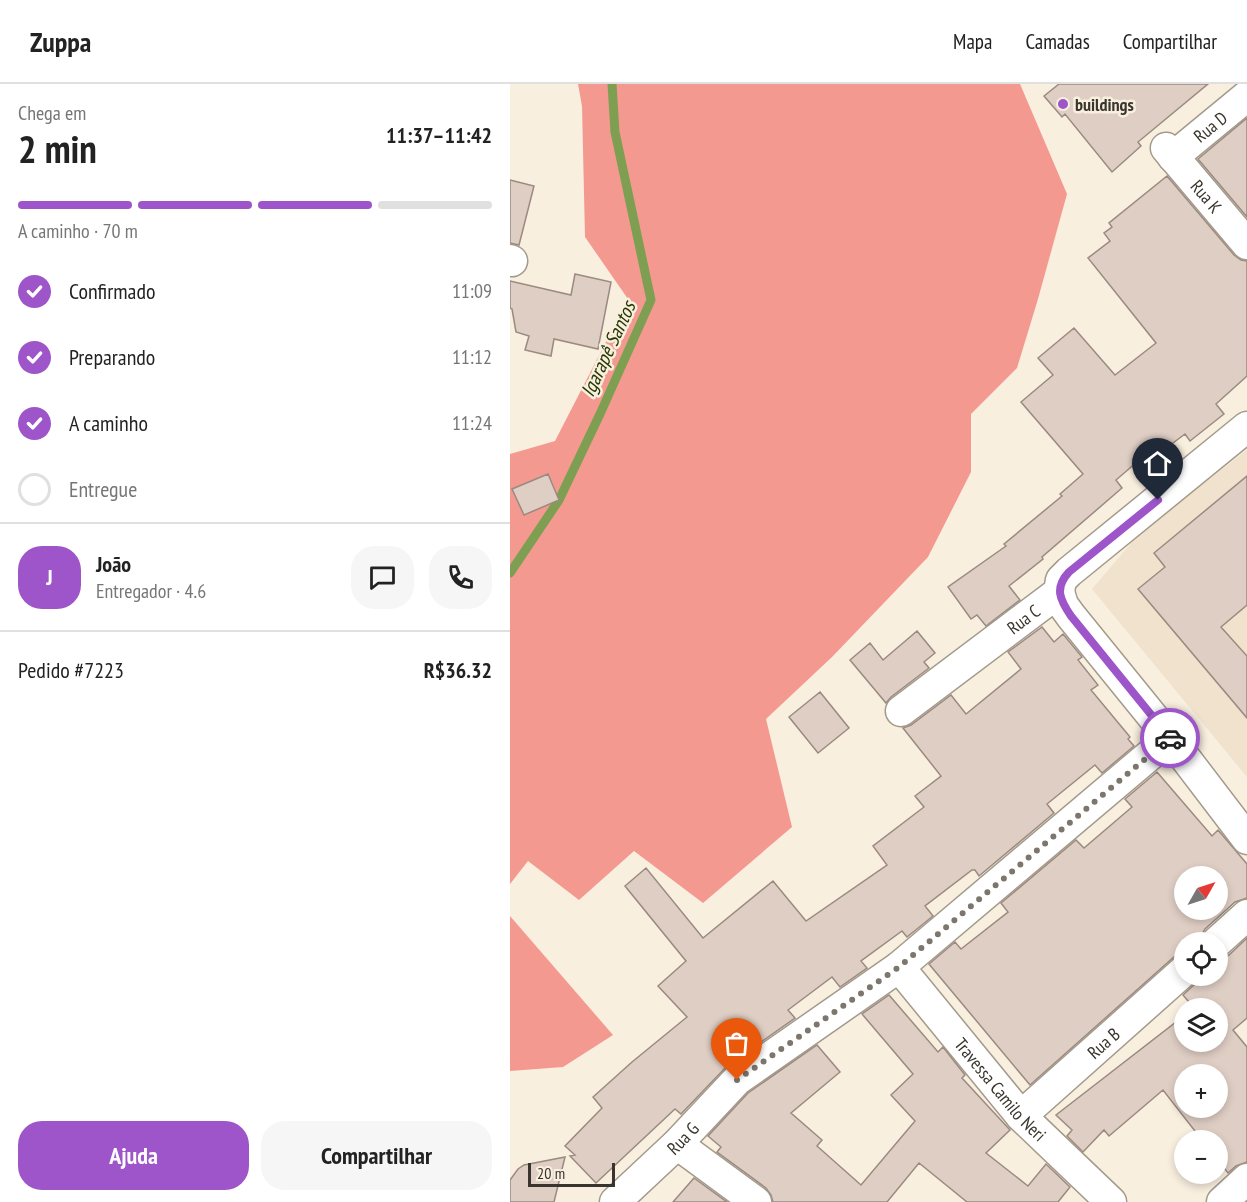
<!DOCTYPE html>
<html lang="pt">
<head>
<meta charset="utf-8">
<style>
	body { margin:0; font-family:"PT Sans Narrow",sans-serif; background:#f6f6f6; color:#222; height:100vh; display:flex; flex-direction:column; font-size:22px; white-space:nowrap }
	* { box-sizing:border-box; margin:0 }
	p { font-size:20px; color:#767676 }
	.icon { flex:none; width:33px; height:33px; fill:none; stroke:currentColor; stroke-width:2; stroke-linecap:round; stroke-linejoin:round }
	.map { position:relative; flex:1; overflow:hidden }
	.details { display:flex; flex-direction:column; background:#fff; width:510px }
	.details>* { flex:none }
	.needle { width:39px; rotate:51deg }
	.fabs { position:absolute; left:664px; top:782px; display:grid; gap:12px }
	.fabs a { display:grid; place-items:center; width:54px; height:54px; border-radius:50%; background:#fff; box-shadow:0 3px 9px #0003; font-size:30px }
	.scale { position:absolute; left:18px; bottom:15px; width:87px; box-sizing:border-box; padding-left:6px; border:3px solid #39352e; border-top:0; font-size:16px; line-height:21px; white-space:nowrap; color:#39352e; -webkit-text-stroke:4px #f9efdf; paint-order:stroke }
	.pin { position:absolute; display:grid; place-items:center; width:51px; height:51px; color:#fff; margin:-62px -26px; border-radius:50% 50% 50% 0; rotate:-45deg; box-shadow:0 0 6px #0007 }
	.pin .icon { rotate:45deg }
	.courier { position:absolute; display:grid; place-items:center; width:60px; height:60px; margin:-30px; border:4px solid #9d55c9; border-radius:50%; background:#fff; color:#222; box-shadow:0 2px 8px #0007 }
	.headline em { font-style:normal; font-weight:600 }
	.headline div { display:flex; flex-direction:column-reverse }
	.headline { display:flex; align-items:center; justify-content:space-between; height:102px; padding:0 18px }
	h1 { font-size:39px; font-weight:600; line-height:45px }
	.bar { display:grid; grid-template-columns:repeat(4,1fr); gap:9px 6px; align-content:center; height:72px; padding:0 18px }
	.bar i { height:8px; border-radius:4px; background:#e0e0e0 }
	.bar .current { background:#9d55c9 }
	.bar p { grid-column:span 4 }
	.line { display:flex; align-items:center; gap:15px; padding:0 18px; border-top:2px solid #e0e0e0 }
	.line div { flex:1 }
	.round { display:grid; place-items:center; flex:none; width:63px; height:63px; border-radius:24px; background:#f6f6f6 }
	ol { padding:0 18px; list-style:none }
	li { display:flex; align-items:center; gap:18px; height:66px }
	li p { margin-inline-start:auto }
	li .icon { padding:6px; border-radius:50%; background:#9d55c9; color:#fff; stroke-width:4 }
	li:last-child { color:#767676 }
	li i { width:33px; height:33px; border:3px solid #e0e0e0; border-radius:50% }
	.cta { display:flex; gap:12px; margin-top:auto; padding:12px 18px }
	.cta a { flex:1; height:69px; border-radius:24px; background:#9d55c9; color:#fff; font-size:24px; font-weight:600; line-height:69px; text-align:center }
	.cta a+a { background:#f6f6f6; color:#222 }
	header { display:flex; align-items:center; gap:36px; box-sizing:border-box; height:84px; padding:0 30px; background:#fff; border-bottom:2px solid #e0e0e0 }
	header strong { font-size:28px }
	nav { display:flex; gap:33px; margin-inline-start:auto; font-size:21px }
	main { display:flex; flex:1; min-height:0 }
	.map>svg:first-child { display:block }
	.built { fill:#f1e2cd }
	.forest { fill:#f4998f }
	.lines { fill:none; stroke-linecap:round; stroke-linejoin:round }
	.stream { stroke:#7e9f51; stroke-width:9 }
	.building { fill:#dfcec4; stroke:#9a8a81; stroke-width:1.5; fill-rule:evenodd }
	.minor-casing { stroke:#a39a8b; stroke-width:33 }
	.minor { stroke:#fff; stroke-width:30 }
	.done { stroke:#7c766c; stroke-width:6; stroke-dasharray:0 10.8 }
	.route { stroke:#9d55c9; stroke-width:8 }
	.poi-dot { fill:#9d55c9; stroke:#f9efdf; stroke-width:2 }
	.labels { text-anchor:middle; dominant-baseline:central; stroke-width:5; stroke-linejoin:round; paint-order:stroke }
	.poi-label { font-size:18px; font-weight:bold; fill:#39352e; stroke:#f9efdf; text-anchor:start }
	.street-label { font-size:18px; fill:#39352e; stroke:#f9efdf }
	.water-label { font-size:20px; font-style:italic; fill:#243900; stroke:#f9efdf }
</style>
</head>
<body>
<header>
<strong>Zuppa</strong>
<nav><a>Mapa</a><a>Camadas</a><a>Compartilhar</a></nav>
</header>
<main>
<section class="details">
<div class="headline"><div><h1>2 min</h1><p>Chega em</p></div><em>11:37–11:42</em></div>
<div class="bar"><i class="current"></i><i class="current"></i><i class="current"></i><i></i><p>A caminho · 70 m</p></div>
<ol>
<li><svg class="icon" aria-label="check" viewBox="0 0 24 24"><path d="M5 12l5 5 9-10"/></svg>Confirmado<p>11:09</p></li>
<li><svg class="icon" aria-label="check" viewBox="0 0 24 24"><path d="M5 12l5 5 9-10"/></svg>Preparando<p>11:12</p></li>
<li><svg class="icon" aria-label="check" viewBox="0 0 24 24"><path d="M5 12l5 5 9-10"/></svg>A caminho<p>11:24</p></li>
<li><i></i>Entregue</li>
</ol>
<div class="line" style="height:108px"><b class="round" style="background:#9d55c9;color:#fff">J</b><div><b>João</b><p>Entregador · 4.6</p></div><a class="round"><svg class="icon" aria-label="chat" viewBox="0 0 24 24"><path d="M4 5h16v11H9l-5 4z"/></svg></a><a class="round"><svg class="icon" aria-label="phone" viewBox="0 0 24 24"><path d="M5 4h4l2 5-3 2q2 4 5 5l2-3 5 2v4C11 20 4 13 5 4z"/></svg></a></div>
<div class="line" style="height:78px"><div>Pedido #7223</div><b>R$36.32</b></div>
<div class="cta"><a>Ajuda</a><a>Compartilhar</a></div>
</section>
<div class="map">
<svg width="737" height="1118" viewBox="0 0 737 1118">
	<rect width="100%" height="100%" fill="#f9efdf"/>
	<path class="built" d="M 737,366 L 737,693 L 582,505 L 629,450 Z"/>
	<path class="forest" d="M 68,0 L 510,0 L 557,110 L 528,215 L 507,284 L 461,330 L 461,388 L 418,473 L 322,573 L 256,635 L 282,743 L 193,819 L 124,767 L 69,816 L 18,777 L 0,800 L 0,370 L 45,357 L 118,215 L 75,153 L 72,22 Z
		M 0,832 L 103,951 L 53,983 L 0,987 Z"/>
	<g class="lines">
		<path class="stream" d="M 0,489 L 49,416 L 90,330 L 141,216 L 105,48 L 102,0"/>
	</g>
	<path class="building" d="M 549,0 L 698,0 L 628,58 L 631,62 L 602,88 L 555,30 L 552,33 L 534,12 Z
		M 737,34 L 737,133 L 688,75 Z
		M 657,92 L 724,171 L 731,176 L 737,177 L 737,292 L 706,320 L 714,330 L 680,357 L 675,350 L 647,371 L 642,365 L 606,396 L 612,404 L 532,473 L 533,475 L 499,502 L 510,516 L 476,542 L 467,531 L 461,535 L 438,503 L 496,462 L 494,460 L 552,412 L 550,410 L 573,390 L 511,318 L 543,291 L 528,274 L 564,244 L 605,291 L 646,259 L 578,174 L 600,157 L 594,149 L 602,143 L 599,139 Z
		M 0,96 L 24,102 L 9,161 L 0,159 Z
		M 65,190 L 101,198 L 88,265 L 44,255 L 41,272 L 15,266 L 19,252 L 6,248 L 2,225 L 0,224 L 0,197 L 61,211 Z
		M 38,390 L 49,416 L 14,431 L 2,405 Z
		M 737,392 L 737,521 L 711,543 L 737,572 L 737,634 L 628,505 L 655,483 L 644,469 Z
		M 532,543 L 544,558 L 553,550 L 572,573 L 568,576 L 588,601 L 581,606 L 620,653 L 618,655 L 624,662 L 592,689 L 585,681 L 537,720 L 544,729 L 469,792 L 465,786 L 462,786 L 415,822 L 423,832 L 397,853 L 392,847 L 351,877 L 357,884 L 330,903 L 322,893 L 278,926 L 285,934 L 217,982 L 171,1030 L 165,1025 L 86,1099 L 60,1072 L 65,1071 L 55,1062 L 92,1024 L 83,1013 L 122,978 L 177,933 L 148,902 L 176,877 L 115,802 L 136,784 L 193,854 L 263,797 L 296,837 L 377,781 L 363,762 L 414,723 L 405,712 L 431,692 L 393,644 L 401,641 L 441,611 L 456,630 L 511,585 L 498,568 Z
		M 407,547 L 425,569 L 414,578 L 419,584 L 381,613 L 376,619 L 340,576 L 360,559 L 373,576 Z
		M 310,608 L 339,644 L 308,669 L 279,633 Z
		M 647,688 L 702,752 L 708,746 L 737,780 L 737,814 L 725,818 L 695,845 L 691,852 L 690,858 L 675,858 L 675,869 L 664,873 L 520,1001 L 419,880 L 445,858 L 451,865 L 498,828 L 491,819 L 566,756 L 574,764 L 622,723 L 615,715 ZM 675,792 L 708,792 L 708,825 L 675,825 Z
		M 737,854 L 737,934 L 723,946 L 737,963 L 737,1078 L 726,1082 L 718,1089 L 708,1076 L 708,1056 L 692,1056 L 653,1006 L 599,1052 L 594,1046 L 573,1068 L 557,1052 L 562,1046 L 546,1031 L 675,931 L 675,957 L 708,957 L 708,924 L 684,924 L 673,911 L 686,899 L 691,891 L 708,891 L 708,875 L 719,871 ZM 675,990 L 708,990 L 708,1023 L 675,1023 Z
		M 379,911 L 428,968 L 433,963 L 455,991 L 452,994 L 500,1046 L 476,1069 L 518,1102 L 536,1080 L 560,1103 L 548,1118 L 457,1118 L 409,1079 L 377,1118 L 263,1118 L 261,1111 L 256,1104 L 207,1068 L 211,1063 L 198,1052 L 238,1009 L 307,961 L 330,988 L 281,1029 L 312,1056 L 307,1062 L 351,1101 L 405,1037 L 381,1011 L 403,990 L 352,930 Z
		M 55,1073 L 44,1118 L 0,1118 L 0,1096 L 8,1085 L 14,1081 Z
		M 184,1094 L 217,1118 L 163,1118 Z"/>
	<g class="lines">
		<defs>
			<g id="minor">
				<path id="s1" d="M 656,64 L 737,160"/>
				<path id="s2" d="M 663,73 L 737,12"/>
				<path d="M 0,176 L 2,177"/>
				<path d="M 549,508 L 553,521 L 561,532 L 660,654 L 737,755"/>
				<path id="s3" d="M 391,627 L 549,508 L 551,496 L 559,488 L 737,343"/>
				<path d="M 707,858 L 737,831"/>
				<path id="s4" d="M 389,883 L 511,1032 L 601,1118"/>
				<path id="s5" d="M 511,1032 L 675,886"/>
				<path d="M 167,1060 L 246,1118"/>
				<path id="s6" d="M 105,1118 L 167,1060 L 227,996 L 389,883 L 660,654"/>
				<path d="M 712,1118 L 737,1095"/>
			</g>
		</defs>
		<use href="#minor" class="minor-casing"/>
		<use href="#minor" class="minor"/>
	</g>
	<g class="lines">
		<path class="done" d="M 227,996 L 389,883 L 660,654"/>
		<path class="route" d="M 648,416 L 559,488 C 544,504 550,516 561,532 L 660,654"/>
	</g>
	<circle class="poi-dot" cx="553" cy="20" r="6"/>
	<g class="labels">
		<g class="poi-label">
			<text x="565" y="20">buildings</text>
		</g>
		<g class="street-label">
			<text stroke="none"><textPath href="#s2" startOffset="48">Rua D</textPath></text>
			<text stroke="none"><textPath href="#s1" startOffset="63">Rua K</textPath></text>
			<text stroke="none"><textPath href="#s3" startOffset="153">Rua C</textPath></text>
			<text stroke="none"><textPath href="#s5" startOffset="110">Rua B</textPath></text>
			<text stroke="none"><textPath href="#s4" startOffset="159">Travessa Camilo Neri</textPath></text>
			<text stroke="none"><textPath href="#s6" startOffset="93">Rua G</textPath></text>
		</g>
		<g class="water-label">
			<text transform="translate(98 265) rotate(-65)">Igarapê Santos</text>
		</g>
	</g>
</svg>
<div class="fabs">
<a><svg class="needle" viewBox="-14 -14 28 28"><path d="M0-13l5 13h-10z" fill="#e53935"/><path d="M0 13l5-13h-10z" fill="#767676"/></svg></a>
<a><svg class="icon" aria-label="locate" viewBox="0 0 24 24"><circle cx="12" cy="12" r="6"/><path d="M12 2v4M12 18v4M2 12h4M18 12h4"/></svg></a>
<a><svg class="icon" aria-label="layers" viewBox="0 0 24 24"><path d="M12 4l9 5-9 5-9-5zM3 14l9 5 9-5"/></svg></a>
<a>+</a>
<a>−</a>
</div>
<div class="scale">20 m</div>
<div class="pin" style="left:227px;top:996px;background:#ea580c"><svg class="icon" aria-label="bag" viewBox="0 0 24 24"><path d="M5 8h14l-1 12H6zM9 8a3 3 0 0 1 6 0"/></svg></div>
<div class="pin" style="left:648px;top:416px;background:#1f2937"><svg class="icon" aria-label="home" viewBox="0 0 24 24"><path d="M3 11l9-7 9 7M6 9v11h12V9"/></svg></div>
<div class="courier" style="left:660px;top:654px"><svg class="icon" aria-label="car" viewBox="0 0 24 24"><path d="M5 17H2v-5l4-1 3-4h7l3 4 3 1v5h-3M9 17h6M6 11h13"/><circle cx="7" cy="17" r="2"/><circle cx="17" cy="17" r="2"/></svg></div>
</div>
</main>
</body>
</html>
